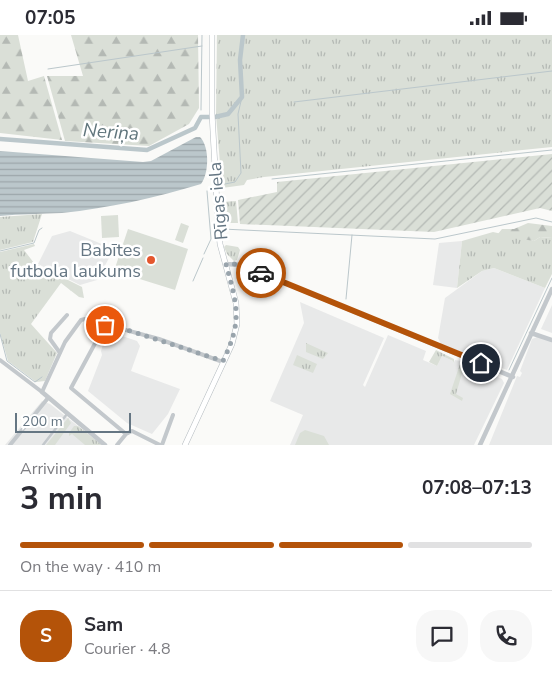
<!DOCTYPE html>
<html lang="en">
<head>
<meta charset="utf-8">
<style>
	body { margin:0; font-family:"Nunito Sans",sans-serif; background:#f7f7f7; color:#2b2b33; height:100vh; display:flex; flex-direction:column; font-size:19px; white-space:nowrap }
	* { box-sizing:border-box; margin:0 }
	p { font-size:16px; color:#7c7c81 }
	.icon { flex:none; width:28px; height:28px; fill:none; stroke:currentColor; stroke-width:2; stroke-linecap:round; stroke-linejoin:round }
	.map { position:relative; height:410px; overflow:hidden }
	.drawer { display:flex; flex-direction:column; background:#fff; flex:1 }
	.drawer>* { flex:none }
	.scale { position:absolute; left:15px; bottom:12px; width:116px; box-sizing:border-box; padding-left:5px; border:2px solid #657683; border-top:0; font-size:14px; line-height:18px; white-space:nowrap; color:#657683; -webkit-text-stroke:4px #fff; paint-order:stroke }
	.pin { position:absolute; display:grid; place-items:center; width:42px; height:42px; color:#fff; margin:-21px; border:2px solid #fff; border-radius:50%; box-shadow:0 1px 5px #0007 }
	.courier { position:absolute; display:grid; place-items:center; width:50px; height:50px; margin:-25px; border:4px solid #b45309; border-radius:50%; background:#fff; color:#222; box-shadow:0 1px 6px #0007 }
	.overview em { font-style:normal; font-weight:700 }
	.overview div { display:flex; flex-direction:column-reverse }
	.overview { display:flex; align-items:center; justify-content:space-between; height:85px; padding:0 20px }
	h1 { font-size:32px; font-weight:700; line-height:38px }
	.bar { display:grid; grid-template-columns:repeat(4,1fr); gap:8px 5px; align-content:center; height:60px; padding:0 20px }
	.bar i { height:6px; border-radius:4px; background:#e1e1e2 }
	.bar .current { background:#b45309 }
	.bar p { grid-column:span 4 }
	.line { display:flex; align-items:center; gap:12px; padding:0 20px; border-top:1px solid #e1e1e2 }
	.line div { flex:1 }
	.round { display:grid; place-items:center; flex:none; width:52px; height:52px; border-radius:20px; background:#f7f7f7 }
	.status { display:flex; justify-content:space-between; align-items:center; height:35px; padding:0 25px; background:#fff; direction:ltr }
	.status svg { height:14px; fill:currentColor }
	.map>svg:first-child { display:block }
	.built { fill:#e8e9e9 }
	.grass { fill:url(#grass-tufts) }
	.forest { fill:url(#forest-firs) }
	.garden { fill:url(#garden-furrows) }
	.pitch { fill:#dadfd7 }
	.water { fill:url(#water-rules) }
	.lines { fill:none; stroke-linecap:round; stroke-linejoin:round }
	.stream { stroke:#bbc7cb; stroke-width:1 }
	.canal { stroke:#bbc7cb; stroke-width:4.5 }
	.secondary-casing { stroke:#b3babf; stroke-width:6 }
	.pedestrian { stroke:#c3c8cc; stroke-width:2.5 }
	.minor { stroke:#c3c8cc; stroke-width:4 }
	.tertiary { stroke:#c3c8cc; stroke-width:4.5 }
	.secondary { stroke:#fff; stroke-width:5 }
	.done { stroke:#99a4ac; stroke-width:5; stroke-dasharray:0 9 }
	.route { stroke:#b45309; stroke-width:6 }
	.poi-dot { fill:#e4572e; stroke:#fff; stroke-width:2 }
	.labels { text-anchor:middle; dominant-baseline:central; stroke-width:5; stroke-linejoin:round; paint-order:stroke }
	.street-label { font-size:18px; fill:#657683; stroke:#fff }
	.poi-label { font-size:18px; fill:#657683; stroke:#fff; text-anchor:end }
	.water-label { font-size:19px; font-style:italic; fill:#60757c; stroke:#fff }
</style>
</head>
<body>
<div class="status"><b>07:05</b><svg viewBox="0 0 49 12"><path d="M0 12V9h3v3zM5 12V6h3v6zM10 12V3h3v9zM15 12V0h3v12zM26 1h20v11H26zM47 4h2v5h-2z"/></svg></div>
<div class="map">
<svg width="552" height="410" viewBox="0 0 552 410">
	<defs>
		<pattern id="grass-tufts" width="24" height="20" patternUnits="userSpaceOnUse" patternTransform="scale(1.25)"><rect width="24" height="20" fill="#dadfd7"/><path d="M3 7l-1-3M5 7V3M7 7l1-3M15 17l-1-3M17 17v-4M19 17l1-3" fill="none" stroke="#b4b9b4"/></pattern>
		<pattern id="forest-firs" width="22" height="20" patternUnits="userSpaceOnUse" patternTransform="scale(1.25)"><rect width="22" height="20" fill="#dadfd7"/><path d="M5 1l3.5 6h-7zM16 11l3.5 6h-7z" fill="#b4b9b4"/></pattern>
		<pattern id="garden-furrows" width="10" height="10" patternUnits="userSpaceOnUse" patternTransform="scale(1.25)"><rect width="10" height="10" fill="#dadfd7"/><path d="M-1 1l2-2M0 10L10 0M9 11l2-2" fill="none" stroke="#b4b9b4"/></pattern>
		<pattern id="water-rules" width="6" height="5" patternUnits="userSpaceOnUse" patternTransform="scale(1.25)"><rect width="6" height="5" fill="#bbc7cb"/><path d="M0 2.5h6" fill="none" stroke="#9ca6aa"/></pattern>
	</defs>
	<rect width="100%" height="100%" fill="#fafaf8"/>
	<path class="built" d="M 70,196 L 114,214 L 97,245 L 80,250 L 38,229 L 52,201 Z
		M 462,206 L 457,253 L 433,250 L 439,208 Z
		M 494,233 L 545,253 L 507,335 L 441,309 L 438,303 L 445,263 L 482,236 Z
		M 300,267 L 384,303 L 363,350 L 365,352 L 388,300 L 426,316 L 423,325 L 437,331 L 442,321 L 453,326 L 453,329 L 455,325 L 461,326 L 502,344 L 504,348 L 474,410 L 290,410 L 303,380 L 270,366 L 304,288 Z
		M 552,270 L 552,298 L 541,294 Z
		M 107,296 L 137,306 L 140,311 L 131,336 L 180,354 L 168,379 L 152,399 L 127,388 L 88,356 L 102,320 L 101,316 Z
		M 537,302 L 552,306 L 552,410 L 489,410 L 517,341 L 520,342 L 522,338 L 520,336 L 532,304 Z
		M 42,366 L 50,369 L 102,410 L 5,410 Z"/>
	<path class="grass" d="M 217,0 L 552,0 L 552,112 L 264,142 L 247,145 L 244,150 L 222,153 L 216,80 Z
		M 236,166 L 238,188 L 223,188 L 221,167 Z
		M 42,179 L 33,207 L 0,215 L 0,182 Z
		M 493,197 L 534,206 L 540,202 L 552,203 L 552,239 L 545,253 L 494,233 L 482,236 L 457,253 L 462,206 Z
		M 34,209 L 35,211 L 24,215 L 34,228 L 82,252 L 84,263 L 79,262 L 61,248 L 31,289 L 57,318 L 45,346 L 36,347 L 8,326 L 0,298 L 0,217 Z
		M 226,210 L 238,212 L 240,215 L 237,225 L 234,226 L 227,219 L 224,212 Z
		M 306,308 L 328,318 L 323,324 L 306,317 Z
		M 436,315 L 454,324 L 454,329 L 453,326 L 442,321 L 437,331 L 429,327 Z
		M 297,320 L 317,329 L 313,338 L 293,330 Z
		M 461,326 L 465,328 L 456,359 L 463,363 L 462,366 L 450,359 Z
		M 68,383 L 71,388 L 55,410 L 46,410 Z
		M 74,391 L 78,391 L 102,410 L 85,410 L 72,399 L 69,401 L 69,398 Z"/>
	<path class="forest" d="M 0,0 L 18,0 L 28,46 L 44,41 L 62,105 L 0,98 Z
		M 71,0 L 198,0 L 199,73 L 189,89 L 149,111 L 65,106 L 47,41 L 83,41 Z
		M 528,188 L 552,191 L 552,203 L 540,202 L 534,206 L 497,200 L 502,194 L 514,194 Z"/>
	<path class="garden" d="M 552,119 L 552,176 L 540,173 L 434,197 L 240,189 L 238,165 L 277,157 L 277,147 Z"/>
	<path class="pitch" d="M 118,180 L 119,202 L 102,203 L 101,181 Z
		M 181,188 L 189,191 L 183,208 L 175,205 Z
		M 128,194 L 188,214 L 175,255 L 114,236 Z
		M 305,395 L 324,401 L 329,410 L 295,410 L 300,398 Z"/>
	<path class="water" d="M 196,102 L 200,102 C 210,112 209,139 201,149 C 155,163 109,173 62,178 C 41,179 20,179 0,181 L 0,116 L 143,127 L 151,126 Z"/>
	<g class="lines">
		<path class="stream" d="M 48,34 L 202,11
			M 294,67 L 552,36
			M 201,75 L 202,0
			M 272,144 L 552,115
			M 225,149 L 235,147 L 241,138 L 238,79 L 242,62
			M 222,194 L 435,204 L 536,183 L 552,187
			M 0,216 L 34,208 L 39,195 L 42,193
			M 204,219 L 211,204 L 207,156
			M 193,246 L 203,223
			M 346,264 L 352,200
			M 0,299 L 7,326 L 35,347 L 42,342
			M 509,335 L 552,243"/>
		<path class="canal" d="M 215,82 L 228,79 L 242,62 L 240,25 L 243,0
			M 0,104 L 147,115 L 195,93 L 201,82 L 209,82"/>
		<defs>
			<path id="secondary" d="M 185,410 L 232,309 L 237,289 L 236,268 L 220,209 L 218,188 L 212,78 L 212,0"/>
		</defs>
		<use href="#secondary" class="secondary-casing"/>
		<path class="pedestrian" d="M 43,410 L 67,379"/>
		<path class="minor" d="M 106,288 L 71,353 L 126,399 L 117,410
			M 60,318 L 50,304 L 51,298 L 67,280
			M 0,325 L 42,357 L 65,307 L 81,285 L 85,284 L 159,304 L 223,327
			M 126,399 L 132,396 L 160,410
			M 10,410 L 48,363
			M 162,410 L 173,380"/>
		<path class="tertiary" d="M 226,229 L 241,230 L 513,342
			M 531,298 L 552,305
			M 42,357 L 105,410
			M 480,410 L 552,254"/>
		<use href="#secondary" class="secondary"/>
	</g>
	<g class="lines">
		<path class="done" d="M 105,290 L 106,288 L 223,326 C 243,285 237,271 226,229 L 238,229 L 261,238"/>
		<path class="route" d="M 261,238 L 481,328"/>
	</g>
	<circle class="poi-dot" cx="151" cy="225" r="5"/>
	<g class="labels">
		<g class="street-label">
			<text transform="translate(218 166) rotate(-95)">Rīgas iela</text>
		</g>
		<g class="poi-label">
			<text x="141" y="215">Babītes<tspan x="141" dy="21">futbola laukums</tspan></text>
		</g>
		<g class="water-label">
			<text transform="translate(111 97) rotate(4)">Neriņa</text>
		</g>
	</g>
</svg>
<div class="scale">200 m</div>
<div class="pin" style="left:105px;top:290px;background:#ea580c"><svg class="icon" aria-label="bag" viewBox="0 0 24 24"><path d="M5 8h14l-1 12H6zM9 8a3 3 0 0 1 6 0"/></svg></div>
<div class="pin" style="left:481px;top:328px;background:#1f2937"><svg class="icon" aria-label="home" viewBox="0 0 24 24"><path d="M3 11l9-7 9 7M6 9v11h12V9"/></svg></div>
<div class="courier" style="left:261px;top:238px"><svg class="icon" aria-label="car" viewBox="0 0 24 24"><path d="M5 17H2v-5l4-1 3-4h7l3 4 3 1v5h-3M9 17h6M6 11h13"/><circle cx="7" cy="17" r="2"/><circle cx="17" cy="17" r="2"/></svg></div>
</div>
<section class="drawer">
<div class="overview"><div><h1>3 min</h1><p>Arriving in</p></div><em>07:08–07:13</em></div>
<div class="bar"><i class="current"></i><i class="current"></i><i class="current"></i><i></i><p>On the way · 410 m</p></div>
<div class="line" style="height:90px"><b class="round" style="background:#b45309;color:#fff">S</b><div><b>Sam</b><p>Courier · 4.8</p></div><a class="round"><svg class="icon" aria-label="chat" viewBox="0 0 24 24"><path d="M4 5h16v11H9l-5 4z"/></svg></a><a class="round"><svg class="icon" aria-label="phone" viewBox="0 0 24 24"><path d="M5 4h4l2 5-3 2q2 4 5 5l2-3 5 2v4C11 20 4 13 5 4z"/></svg></a></div>
</section>
</body>
</html>
